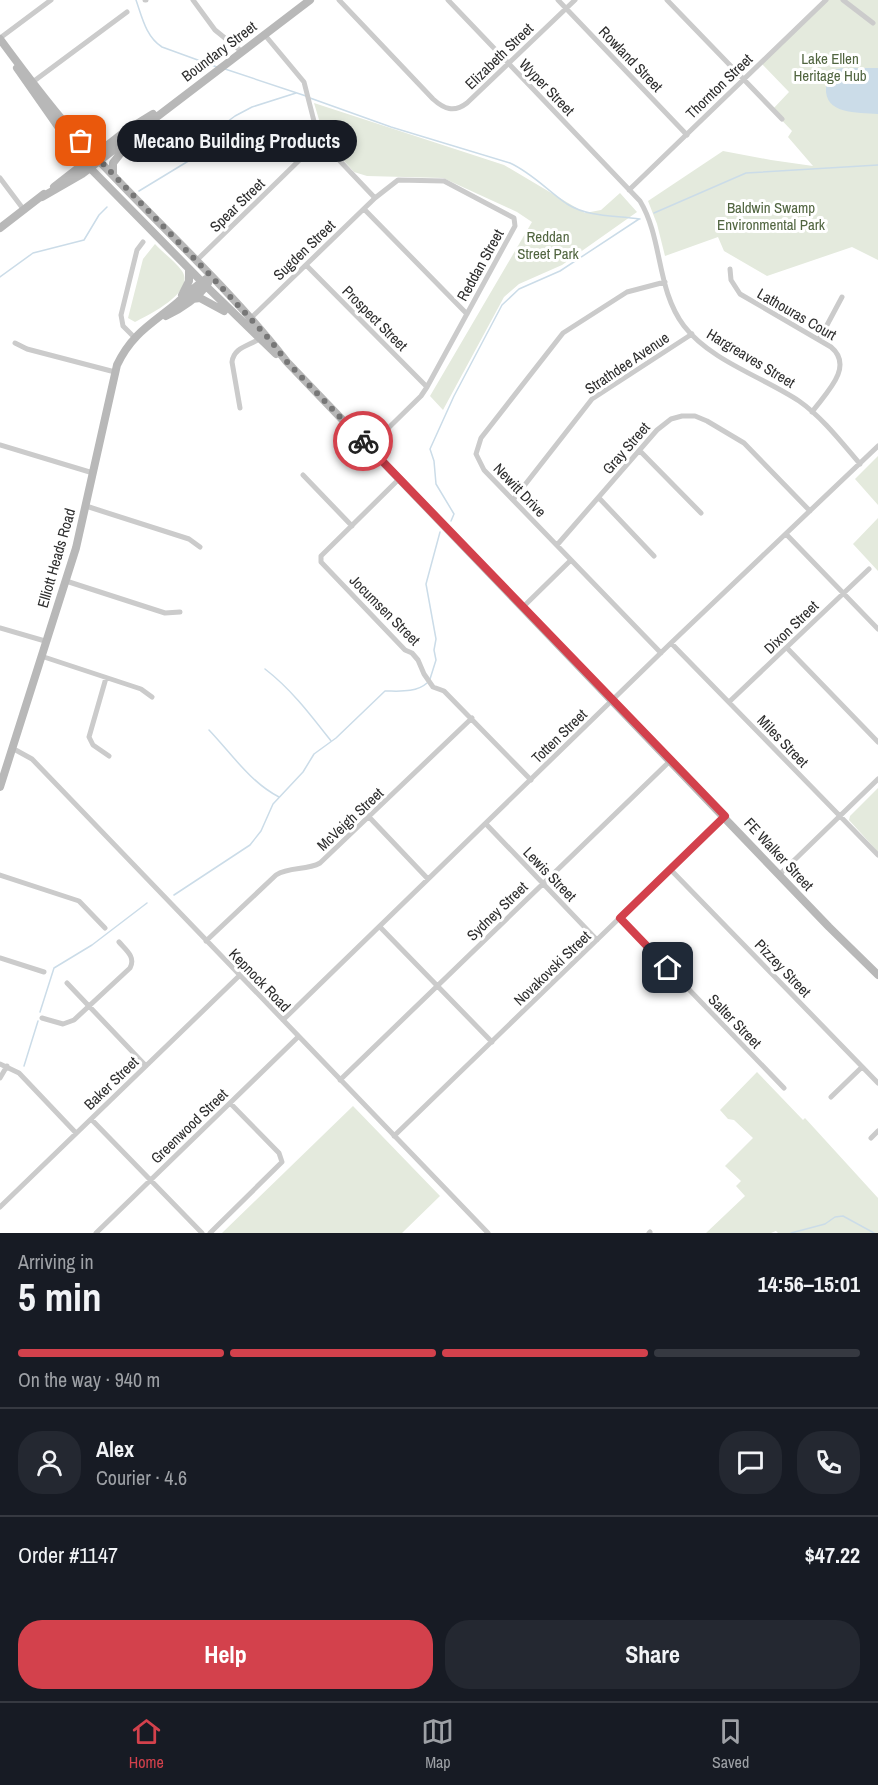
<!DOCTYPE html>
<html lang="en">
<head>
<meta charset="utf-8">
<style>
	body { margin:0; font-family:"Archivo Narrow",sans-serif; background:#242831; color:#f1f3f6; height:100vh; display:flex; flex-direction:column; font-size:22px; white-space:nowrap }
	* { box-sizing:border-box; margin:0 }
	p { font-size:20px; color:#9ea1a6 }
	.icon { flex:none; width:33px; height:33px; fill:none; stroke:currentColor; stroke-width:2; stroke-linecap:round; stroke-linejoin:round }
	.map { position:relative; height:1233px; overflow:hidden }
	.details { display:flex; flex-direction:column; background:#171b24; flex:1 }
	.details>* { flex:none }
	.pin { position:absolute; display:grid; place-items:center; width:51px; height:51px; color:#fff; margin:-26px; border-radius:12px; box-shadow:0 3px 9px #0006 }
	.courier { position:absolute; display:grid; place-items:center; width:60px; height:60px; margin:-30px; border:4px solid #d3414c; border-radius:50%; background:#fff; color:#222; box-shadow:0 2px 8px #0007 }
	.bubble { position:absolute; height:42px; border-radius:21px; background:#171b24; box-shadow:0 3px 9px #0003; font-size:20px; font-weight:700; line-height:42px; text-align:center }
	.headline em { font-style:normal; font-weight:700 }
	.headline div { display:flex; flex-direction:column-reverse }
	.headline { display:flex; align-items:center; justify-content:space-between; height:102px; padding:0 18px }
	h1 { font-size:39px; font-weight:700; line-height:45px }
	.bar { display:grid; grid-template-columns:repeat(4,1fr); gap:9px 6px; align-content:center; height:72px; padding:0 18px }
	.bar i { height:8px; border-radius:4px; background:#363941 }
	.bar .selected { background:#d3414c }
	.bar p { grid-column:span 4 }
	.line { display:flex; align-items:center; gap:15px; padding:0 18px; border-top:2px solid #363941 }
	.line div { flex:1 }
	.round { display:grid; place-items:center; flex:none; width:63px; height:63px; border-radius:24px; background:#242831 }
	.cta { display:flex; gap:12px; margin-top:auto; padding:12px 18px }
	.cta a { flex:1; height:69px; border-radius:24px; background:#d3414c; color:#fff; font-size:24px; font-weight:700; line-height:69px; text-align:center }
	.cta a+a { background:#242831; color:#f1f3f6 }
	.dock { display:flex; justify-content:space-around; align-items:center; height:84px; border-top:2px solid #363941; background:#171b24; font-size:16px; color:#9ea1a6 }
	.dock a { display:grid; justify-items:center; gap:3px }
	.dock .selected { color:#d3414c }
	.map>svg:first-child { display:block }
	.green { fill:#e4eadd }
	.water { fill:#cbdce8 }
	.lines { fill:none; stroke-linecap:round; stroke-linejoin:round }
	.stream { stroke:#cbdce8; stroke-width:1.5 }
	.street { stroke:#cbcbcb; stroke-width:5 }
	.secondary { stroke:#b8b8b8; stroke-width:8 }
	.done { stroke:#777; stroke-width:6; stroke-dasharray:0 10.8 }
	.route { stroke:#d3414c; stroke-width:8 }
	.labels { text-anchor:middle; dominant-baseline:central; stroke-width:6; stroke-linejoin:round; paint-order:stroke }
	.street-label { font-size:15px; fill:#2e2e2e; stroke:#fff }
	.park-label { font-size:15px; fill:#516540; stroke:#fff }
</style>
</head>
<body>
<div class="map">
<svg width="878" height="1233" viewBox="0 0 878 1233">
	<rect width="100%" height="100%" fill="#fff"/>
	<path class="green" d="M 825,0 L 878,0 L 878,260 L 852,247 L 767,276 L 724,251 L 718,237 L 665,256 L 657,224 L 648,201 L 723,151 L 771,160 L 813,166 L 788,137 L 792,131 L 772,110 L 789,92 L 760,62 Z
		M 314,103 L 504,165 L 585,213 L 601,210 L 620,193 L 637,212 L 562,265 L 519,284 L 504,297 L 443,410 L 430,396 L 532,222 L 517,212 L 443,178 L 367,176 L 354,172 L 330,145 L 323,133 Z
		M 155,244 C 163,253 175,261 182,271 C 196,292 149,315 135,322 L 128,318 L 143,259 Z
		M 878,456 L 878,505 L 855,479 Z
		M 878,518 L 878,571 L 853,544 Z
		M 878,788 L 878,852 L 849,820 L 850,816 Z
		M 757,1072 L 803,1120 L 805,1118 L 878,1198 L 878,1233 L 778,1233 L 776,1231 L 771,1233 L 706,1233 L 745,1196 L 736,1186 L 741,1181 L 725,1166 L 753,1138 L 734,1120 L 728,1119 L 720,1110 Z
		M 353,1106 L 440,1196 L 402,1233 L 222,1233 Z"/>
	<path class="water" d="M 842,68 L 878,68 L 878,114 C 857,112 824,115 826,87 C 827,79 829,75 834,70 Z"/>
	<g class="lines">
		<path class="stream" d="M 136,0 C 142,17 146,37 162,47 L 217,67
			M 225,69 L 306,96
			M 310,98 L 391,127 L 510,163 C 532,173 548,191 567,204 C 590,218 615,215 640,219
			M 139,191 L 195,157 L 227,122 L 235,116 L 252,107 L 296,93
			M 654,213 L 746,173 L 878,165
			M 0,277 L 33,253 L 84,240 L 99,215 L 107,207
			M 451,521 L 454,514 L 436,484 L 434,461 L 430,449 L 454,396 L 502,305 L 519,289 L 560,271 L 639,219
			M 265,669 C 291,689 310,714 331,741
			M 430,679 L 436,660 L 434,650 L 436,639 L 426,584 L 440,532
			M 209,730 C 231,753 250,782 279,797
			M 174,895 L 250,845 L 261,831 L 273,804 L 303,772 L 314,754 L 336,738 L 385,691 C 399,691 416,693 427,683
			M 40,1012 L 54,968 L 92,945 L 147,903
			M 24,1066 L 38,1021
			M 791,1233 L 825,1224 L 835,1217 L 843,1216 L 874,1233"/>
		<path class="street" d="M 145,0 L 146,0
			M 193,0 L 215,30 L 241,51
			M 339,0 L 433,99 C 444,109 454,113 467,103 L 575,0
			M 448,0 L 640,201 C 663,239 656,289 684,326 C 711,361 763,377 799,401 C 822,417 842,443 860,464
			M 558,0 L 687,135
			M 667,0 L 782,119
			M 843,0 L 873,23
			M 264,34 L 304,82 L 316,129 L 320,140 L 375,198
			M 0,38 L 51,0
			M 30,84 L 127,12
			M 0,178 L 24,210
			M 629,190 L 826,0
			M 364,209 L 467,314
			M 196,261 L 320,140
			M 306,265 L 427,387
			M 730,269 L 731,280 L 740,294 L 831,347 C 855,367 825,394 812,412
			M 250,319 L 375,198 L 398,180 L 444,181 L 514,218 L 515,226 L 427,387 L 421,396 L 369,447
			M 134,337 L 123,326 L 121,315 L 137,250 L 143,242
			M 819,340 L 842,297
			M 15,343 L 27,349 L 115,372
			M 240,408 L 232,362 C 234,346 251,346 262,337
			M 0,445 L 93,473
			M 640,451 L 701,513
			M 303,475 L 352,526
			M 399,479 L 321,556 L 321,562 L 405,650 L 412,653 L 418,660 L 424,674 L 433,687 L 444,691 L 531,780
			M 599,498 L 654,556
			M 513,500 L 592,399 L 692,334
			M 86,506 L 189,539 L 200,547
			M 786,534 L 878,629
			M 557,545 L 657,430 L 671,419 L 682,416 L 695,416 L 707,421 L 744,443 L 810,511
			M 66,581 L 165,613 L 180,612
			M 523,607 L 571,560
			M 0,628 L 45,641
			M 671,643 L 878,855
			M 787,648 L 878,742
			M 661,653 L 484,470 L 476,454 L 481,438 L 563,333 L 627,292 L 665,282
			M 41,656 L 141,689 L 152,697
			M 106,678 L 89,737 L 93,745 L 109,756
			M 729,702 L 869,569
			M 12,748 L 32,759 L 488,1233
			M 370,818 L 428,879
			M 486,824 L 597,940
			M 670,869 L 878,1083
			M 780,874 L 878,779
			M 0,875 L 79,901 L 105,928
			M 620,918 L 784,1088
			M 380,927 L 492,1042
			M 206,941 L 276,875 C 290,866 306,871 320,863 L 472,718
			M 0,958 L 44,972
			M 67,983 L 146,1066
			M 42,1018 L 63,1024 L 74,1020 L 130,968 C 136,957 126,950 119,942
			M 283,1020 L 671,643 L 878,446
			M 0,1064 L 19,1073 L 76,1133
			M 0,1078 L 7,1066
			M 340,1080 L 671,760
			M 831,1097 L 862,1067
			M 91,1119 L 202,1233
			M 394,1136 L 725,816
			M 871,1138 L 878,1131
			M 0,1207 L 239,976
			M 96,1233 L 298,1037
			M 210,1233 L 282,1162 L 279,1153 L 230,1103
			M 649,1233 L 650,1232"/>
		<path class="secondary" d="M 0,39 C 25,73 51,108 79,139 C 147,215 225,282 287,362 L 829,927 L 878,975
			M 17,68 L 66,138 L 90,168 L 206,286 L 276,354
			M 113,174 L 113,163 L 130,141
			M 54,187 L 127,130 L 153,114
			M 42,197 L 82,174 L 310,0
			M 0,228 L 44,194
			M 182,295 L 189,281 L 189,270
			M 192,299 L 200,298 L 224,311
			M 166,316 C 181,309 199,297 208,283
			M 0,787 L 76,548 L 117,365 C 132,333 153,323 178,302 C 189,293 198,283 211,276"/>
	</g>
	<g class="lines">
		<path class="done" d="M 81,141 L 211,276 L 271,341 L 287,362 L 363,441"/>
		<path class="route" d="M 363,441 L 725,816 L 620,918 L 668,968"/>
	</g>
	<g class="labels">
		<g class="street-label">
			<text transform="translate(219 51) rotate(-37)">Boundary Street</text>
			<text transform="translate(499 56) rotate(-44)">Elizabeth Street</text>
			<text transform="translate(631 59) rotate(46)">Rowland Street</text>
			<text transform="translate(719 86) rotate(-44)">Thornton Street</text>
			<text transform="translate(547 87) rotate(46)">Wyper Street</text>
			<text transform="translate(237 205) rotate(-44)">Spear Street</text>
			<text transform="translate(304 250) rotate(-44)">Sugden Street</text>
			<text transform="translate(480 265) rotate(-61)">Reddan Street</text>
			<text transform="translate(797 314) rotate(30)">Lathouras Court</text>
			<text transform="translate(375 318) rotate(45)">Prospect Street</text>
			<text transform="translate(751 358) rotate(31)">Hargreaves Street</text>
			<text transform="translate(627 363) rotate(-34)">Strathdee Avenue</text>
			<text transform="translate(626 448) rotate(-49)">Gray Street</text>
			<text transform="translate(520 490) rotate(46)">Newitt Drive</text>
			<text transform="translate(56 558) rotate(-74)">Elliott Heads Road</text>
			<text transform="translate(385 610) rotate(45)">Jocumsen Street</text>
			<text transform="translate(791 627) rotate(-44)">Dixon Street</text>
			<text transform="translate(559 736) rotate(-44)">Totten Street</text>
			<text transform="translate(783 741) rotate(46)">Miles Street</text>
			<text transform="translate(350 819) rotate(-43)">McVeigh Street</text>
			<text transform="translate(779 854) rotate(47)">FE Walker Street</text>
			<text transform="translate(550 874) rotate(46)">Lewis Street</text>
			<text transform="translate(497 911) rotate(-44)">Sydney Street</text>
			<text transform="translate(552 968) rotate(-44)">Novakovski Street</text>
			<text transform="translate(783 968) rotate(46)">Pizzey Street</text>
			<text transform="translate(260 980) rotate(46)">Kepnock Road</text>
			<text transform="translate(735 1021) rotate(46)">Salter Street</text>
			<text transform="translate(111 1083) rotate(-44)">Baker Street</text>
			<text transform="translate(189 1126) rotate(-44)">Greenwood Street</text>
		</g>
		<g class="park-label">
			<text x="830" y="58">Lake Ellen<tspan x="830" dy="17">Heritage Hub</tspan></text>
			<text x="771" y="207">Baldwin Swamp<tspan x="771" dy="17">Environmental Park</tspan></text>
			<text x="548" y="236">Reddan<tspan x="548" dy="17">Street Park</tspan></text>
		</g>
	</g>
</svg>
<div class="pin" style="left:81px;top:141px;background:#ea580c"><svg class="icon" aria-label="bag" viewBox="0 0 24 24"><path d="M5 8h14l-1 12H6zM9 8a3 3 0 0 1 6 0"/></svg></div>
<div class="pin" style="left:668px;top:968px;background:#1f2937"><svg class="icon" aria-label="home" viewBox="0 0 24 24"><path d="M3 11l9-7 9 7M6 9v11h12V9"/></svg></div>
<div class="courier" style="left:363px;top:441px"><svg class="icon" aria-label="bike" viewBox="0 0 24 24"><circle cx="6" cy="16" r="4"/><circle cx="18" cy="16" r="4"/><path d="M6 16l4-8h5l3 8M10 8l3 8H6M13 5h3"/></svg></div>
<div class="bubble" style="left:117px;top:120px;width:240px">Mecano Building Products</div>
</div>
<section class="details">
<div class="headline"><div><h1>5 min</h1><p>Arriving in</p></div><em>14:56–15:01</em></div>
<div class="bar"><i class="selected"></i><i class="selected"></i><i class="selected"></i><i></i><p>On the way · 940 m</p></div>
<div class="line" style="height:108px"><a class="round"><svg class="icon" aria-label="person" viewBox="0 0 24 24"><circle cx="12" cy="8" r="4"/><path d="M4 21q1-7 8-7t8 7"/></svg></a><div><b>Alex</b><p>Courier · 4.6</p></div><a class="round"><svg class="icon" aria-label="chat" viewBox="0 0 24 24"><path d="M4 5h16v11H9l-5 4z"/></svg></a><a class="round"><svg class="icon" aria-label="phone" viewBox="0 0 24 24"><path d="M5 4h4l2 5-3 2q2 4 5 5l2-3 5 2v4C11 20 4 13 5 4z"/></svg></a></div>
<div class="line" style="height:78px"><div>Order #1147</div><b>$47.22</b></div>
<div class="cta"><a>Help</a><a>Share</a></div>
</section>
<nav class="dock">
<a class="selected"><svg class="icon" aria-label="home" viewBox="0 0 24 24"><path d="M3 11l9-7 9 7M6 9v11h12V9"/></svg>Home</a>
<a><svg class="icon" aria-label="map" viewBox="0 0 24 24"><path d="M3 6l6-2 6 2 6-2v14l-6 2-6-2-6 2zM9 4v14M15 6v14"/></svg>Map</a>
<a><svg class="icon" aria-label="saved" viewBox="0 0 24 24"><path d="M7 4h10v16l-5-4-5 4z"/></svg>Saved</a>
</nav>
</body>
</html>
